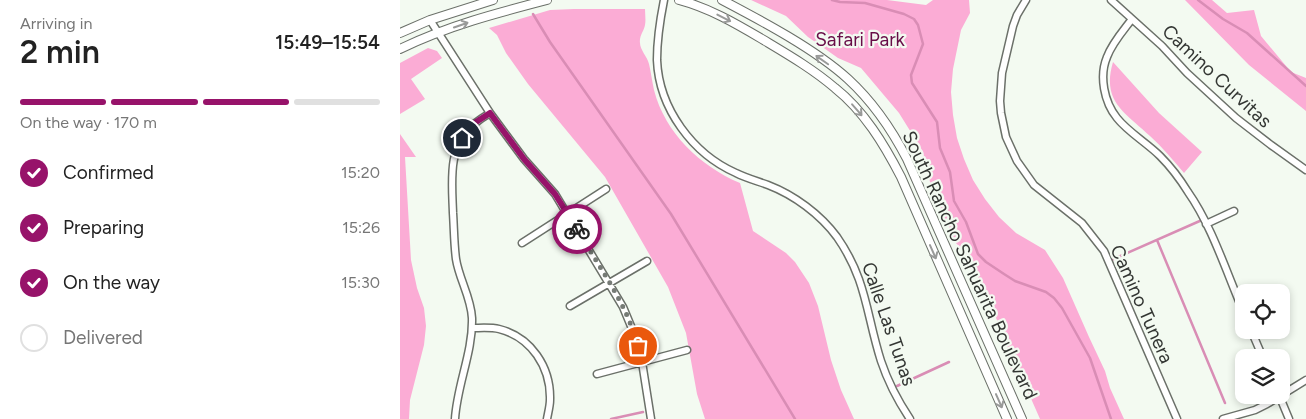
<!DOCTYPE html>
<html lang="en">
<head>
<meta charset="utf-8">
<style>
	body { margin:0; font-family:Figtree,sans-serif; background:#f2f2f2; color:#222; height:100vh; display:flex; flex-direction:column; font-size:19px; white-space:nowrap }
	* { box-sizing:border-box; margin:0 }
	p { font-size:16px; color:#767676 }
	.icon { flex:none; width:28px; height:28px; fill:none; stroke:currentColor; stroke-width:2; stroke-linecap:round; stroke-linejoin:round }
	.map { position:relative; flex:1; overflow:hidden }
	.sheet { display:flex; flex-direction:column; background:#fff; width:400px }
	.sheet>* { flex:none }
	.fabs { position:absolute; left:835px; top:284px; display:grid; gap:10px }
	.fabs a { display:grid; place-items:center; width:55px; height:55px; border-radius:10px; background:#fff; box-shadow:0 2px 8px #0003; font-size:25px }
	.pin { position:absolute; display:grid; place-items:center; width:42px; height:42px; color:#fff; margin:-21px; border:2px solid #fff; border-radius:50%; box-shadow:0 1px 5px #0007 }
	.courier { position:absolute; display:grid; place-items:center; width:50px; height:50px; margin:-25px; border:4px solid #97136a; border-radius:50%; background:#fff; color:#222; box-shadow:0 1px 6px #0007 }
	.head em { font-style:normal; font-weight:600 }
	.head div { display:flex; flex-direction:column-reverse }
	.head { display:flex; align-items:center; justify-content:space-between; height:85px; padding:0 20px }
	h1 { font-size:32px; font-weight:600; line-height:38px }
	.bar { display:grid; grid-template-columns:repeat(4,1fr); gap:8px 5px; align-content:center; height:60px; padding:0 20px }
	.bar i { height:6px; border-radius:4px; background:#e0e0e0 }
	.bar .on { background:#97136a }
	.bar p { grid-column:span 4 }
	ol { padding:0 20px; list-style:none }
	li { display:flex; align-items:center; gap:15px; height:55px }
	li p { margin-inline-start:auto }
	li .icon { padding:5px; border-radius:50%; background:#97136a; color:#fff; stroke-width:4 }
	li:last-child { color:#767676 }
	li i { width:28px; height:28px; border:2px solid #e0e0e0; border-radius:50% }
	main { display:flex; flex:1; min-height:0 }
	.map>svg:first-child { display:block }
	.green { fill:#fbacd5 }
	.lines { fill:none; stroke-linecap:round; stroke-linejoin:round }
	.stream { stroke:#d98db5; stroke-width:2.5 }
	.minor-casing { stroke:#6b7069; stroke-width:9 }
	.tertiary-casing { stroke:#6b7069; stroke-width:10 }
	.minor { stroke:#fff; stroke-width:6 }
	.tertiary { stroke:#fff; stroke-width:8 }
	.oneway { stroke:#999a99 }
	.done { stroke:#767b76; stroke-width:5; stroke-dasharray:0 9 }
	.route { stroke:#97136a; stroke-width:6 }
	.labels { text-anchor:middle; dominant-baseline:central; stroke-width:4.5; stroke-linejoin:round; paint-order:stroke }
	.park-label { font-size:19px; fill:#680d48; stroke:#f3faf1 }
	.street-label { font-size:19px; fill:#333633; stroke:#f3faf1 }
</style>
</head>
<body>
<main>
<section class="sheet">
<div class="head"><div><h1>2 min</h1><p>Arriving in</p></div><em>15:49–15:54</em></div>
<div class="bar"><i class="on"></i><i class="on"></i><i class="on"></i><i></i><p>On the way · 170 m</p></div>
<ol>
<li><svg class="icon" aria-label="check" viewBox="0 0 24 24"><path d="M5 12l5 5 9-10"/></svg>Confirmed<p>15:20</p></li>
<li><svg class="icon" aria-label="check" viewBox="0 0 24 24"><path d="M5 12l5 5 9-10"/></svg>Preparing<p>15:26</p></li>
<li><svg class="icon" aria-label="check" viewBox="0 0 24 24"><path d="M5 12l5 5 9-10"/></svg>On the way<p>15:30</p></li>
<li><i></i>Delivered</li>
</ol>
</section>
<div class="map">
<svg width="906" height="419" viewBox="0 0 906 419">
	<rect width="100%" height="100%" fill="#f3faf1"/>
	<path class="green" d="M 351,0 L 487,0 L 526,5 L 533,0 L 569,0 L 570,13 L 561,30 L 553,69 L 551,92 L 553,115 L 557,138 L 564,159 L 573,180 L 585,199 L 599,217 L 616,233 L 645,250 L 663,278 L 689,337 L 705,371 L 710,388 L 724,419 L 640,419 L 629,394 L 612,372 L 608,362 L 607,343 L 572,263 L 556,243 L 545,219 L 530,182 L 525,159 L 522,150 L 499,113 L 461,68 L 438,58 L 421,46 L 408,37 L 386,16 Z
		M 785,0 L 812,0 L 827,13 L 854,10 L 861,36 L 891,72 L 906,78 L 906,111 L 849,65 Z
		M 174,9 L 245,9 C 245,14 246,20 245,25 C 244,31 239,36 240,43 C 240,50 247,56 249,64 C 251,72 252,81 254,90 C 265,133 300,166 340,183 L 353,231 L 386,253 L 395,262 L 409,283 L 418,306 L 431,360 L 441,390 L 454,419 L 305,419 L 297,394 L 286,333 L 268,287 L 205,177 L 128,84 L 106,53 L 97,35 L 89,28 L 150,10 Z
		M 28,48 L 37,51 L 42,58 L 11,79 L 25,99 L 0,114 L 0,63 Z
		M 713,62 L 759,113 L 802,152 L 784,173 C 773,160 762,147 750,136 C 726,113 701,102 713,62 Z
		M 0,134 L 16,157 L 5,157 L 11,260 L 17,288 L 24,308 L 26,326 L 24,345 L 10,400 L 9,419 L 0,419 Z"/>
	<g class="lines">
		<path class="stream" d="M 432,0 L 440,2 L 465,3 L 504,14 L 514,19 L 518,25 L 523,44 L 511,75 L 512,83 L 537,122 L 540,148 L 550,172 L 554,201 L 566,222 L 578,254 L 586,262 L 604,274 L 615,281 L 646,292 L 654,298 L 662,308 L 690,358 L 711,419
			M 798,0 L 823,19 L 847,33 L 906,86
			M 133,14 L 150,42 L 271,214 L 395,419
			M 757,240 L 825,403
			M 709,261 L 802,220
			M 497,386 L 549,362
			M 211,419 L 243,412"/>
		<defs>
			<path id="minor" d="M 264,0 C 260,20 257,40 257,60 C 259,109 293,154 336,173 C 346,178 357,181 368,185 C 394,195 420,214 437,237 C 467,280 466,314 481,361 C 488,382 498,401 510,419
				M 626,0 L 617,15 L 613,26 L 602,73 L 600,101 L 601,113 L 606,137 L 617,161 L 634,185 L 682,223 L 704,251 L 777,419
				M 711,0 L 762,46 L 787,73 L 836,118 L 871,145 L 906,170
				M 732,19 C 723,31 712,43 707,57 C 699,76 704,102 717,118 C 728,132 747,143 760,156 C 771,167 780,179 788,192 C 812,226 827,274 844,313
				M 30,20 L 90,113 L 124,159 L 155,194 L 223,307 L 233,331 L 242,362 L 251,419
				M 806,224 L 834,211
				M 122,243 L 206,189
				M 170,306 L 247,261
				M 72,328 C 80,328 91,327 99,329 C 131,337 151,367 150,400 C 150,406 148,413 147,419
				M 851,330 L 863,358
				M 197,374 L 287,350
				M 879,395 L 889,419
				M 55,419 C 57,385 73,352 72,318 C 71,297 59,279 56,259 C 54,244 54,228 53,213 C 52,182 47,146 74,124 C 79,120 85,116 90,113
				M 823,419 L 855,410 L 867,404 L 906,380"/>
			<path id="tertiary" d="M 279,0 C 309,8 335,23 362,39 C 387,54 413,69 435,88 C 464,111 484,144 501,177 L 607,419
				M 322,0 C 362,21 415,49 448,79 C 472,101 492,130 507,159 L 622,419
				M 0,33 L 30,20 L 93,0
				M 0,49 C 47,26 97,13 147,0"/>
		</defs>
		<use href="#minor" class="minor-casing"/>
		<use href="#tertiary" class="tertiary-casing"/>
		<use href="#minor" class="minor"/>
		<use href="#tertiary" class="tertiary"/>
	</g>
	<defs><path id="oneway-shaft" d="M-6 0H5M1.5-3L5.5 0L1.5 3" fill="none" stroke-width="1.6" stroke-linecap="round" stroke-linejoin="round" transform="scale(1.25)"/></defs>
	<g class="oneway">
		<use href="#oneway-shaft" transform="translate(324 18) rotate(27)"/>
		<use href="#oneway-shaft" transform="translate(61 25) rotate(-19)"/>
		<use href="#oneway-shaft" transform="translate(422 60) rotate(-145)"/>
		<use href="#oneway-shaft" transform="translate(457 110) rotate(49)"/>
		<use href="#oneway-shaft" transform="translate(533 252) rotate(66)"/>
		<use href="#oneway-shaft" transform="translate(599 401) rotate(66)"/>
	</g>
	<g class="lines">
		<path class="done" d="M 177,229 C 199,267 227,304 238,346"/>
		<path class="route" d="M 62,138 L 73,124 L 90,113 L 124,159 L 155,194 L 177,229"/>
	</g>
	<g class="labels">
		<g class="park-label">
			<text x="460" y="39">Safari Park</text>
		</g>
		<g class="street-label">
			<text transform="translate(817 76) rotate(43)">Camino Curvitas</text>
			<text transform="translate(570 265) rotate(65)">South Rancho Sahuarita Boulevard</text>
			<text transform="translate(742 304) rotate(66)">Camino Tunera</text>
			<text transform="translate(489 324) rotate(71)">Calle Las Tunas</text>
		</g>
	</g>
</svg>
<div class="fabs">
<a><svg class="icon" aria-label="locate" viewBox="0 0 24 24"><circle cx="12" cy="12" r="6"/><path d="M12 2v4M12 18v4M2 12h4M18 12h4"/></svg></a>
<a><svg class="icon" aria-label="layers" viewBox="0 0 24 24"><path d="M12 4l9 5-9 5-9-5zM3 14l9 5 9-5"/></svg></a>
</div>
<div class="pin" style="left:238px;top:346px;background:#ea580c"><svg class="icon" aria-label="bag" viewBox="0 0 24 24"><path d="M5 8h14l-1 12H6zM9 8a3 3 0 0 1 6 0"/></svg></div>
<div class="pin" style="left:62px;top:138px;background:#1f2937"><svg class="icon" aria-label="home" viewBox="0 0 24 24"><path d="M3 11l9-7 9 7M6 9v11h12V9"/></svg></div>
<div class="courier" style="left:177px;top:229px"><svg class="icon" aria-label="bike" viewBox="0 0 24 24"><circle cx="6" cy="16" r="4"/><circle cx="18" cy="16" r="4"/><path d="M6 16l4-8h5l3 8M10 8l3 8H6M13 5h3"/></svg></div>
</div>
</main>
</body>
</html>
